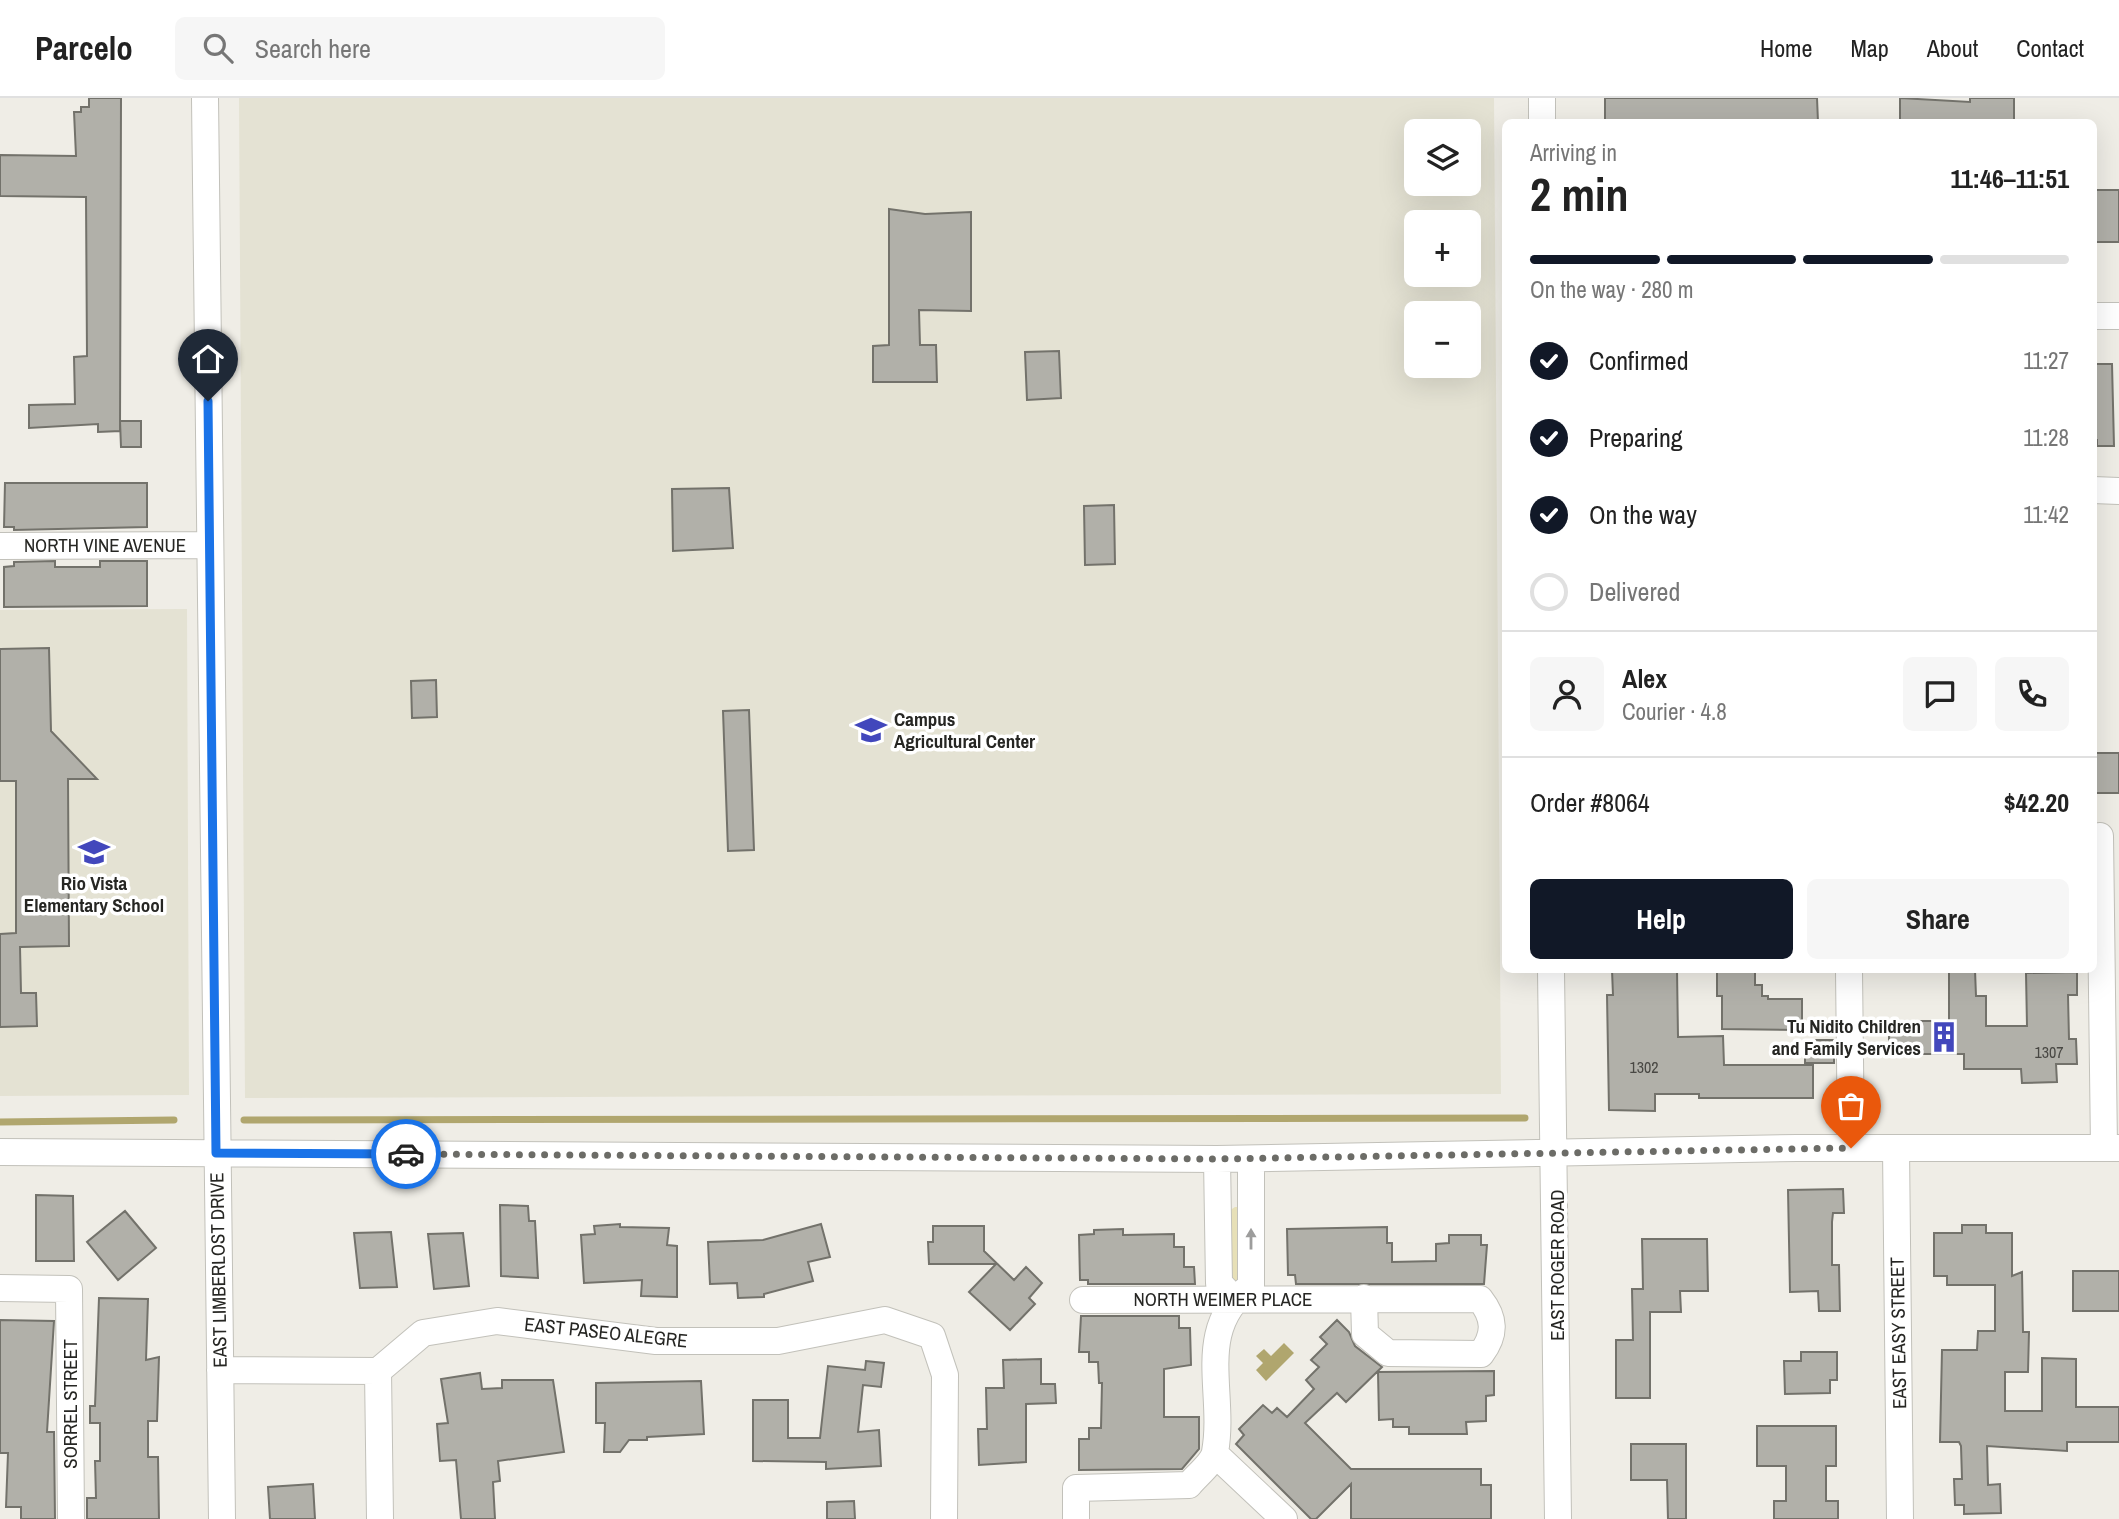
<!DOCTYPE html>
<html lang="en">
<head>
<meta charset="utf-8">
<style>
	body { margin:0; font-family:"Archivo Narrow",sans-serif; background:#f6f6f6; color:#222; height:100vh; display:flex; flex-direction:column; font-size:26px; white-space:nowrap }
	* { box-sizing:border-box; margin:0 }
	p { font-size:23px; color:#767676 }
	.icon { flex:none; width:38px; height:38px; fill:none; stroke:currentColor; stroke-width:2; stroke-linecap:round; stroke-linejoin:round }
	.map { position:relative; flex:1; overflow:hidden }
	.sheet { position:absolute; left:1502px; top:21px; width:595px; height:854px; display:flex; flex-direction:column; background:#fff; border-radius:10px; box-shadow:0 7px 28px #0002 }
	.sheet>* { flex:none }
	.fabs { position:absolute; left:1404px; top:21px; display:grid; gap:14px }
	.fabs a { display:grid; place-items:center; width:77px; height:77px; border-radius:10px; background:#fff; box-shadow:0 7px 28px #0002; font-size:35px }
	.pin { position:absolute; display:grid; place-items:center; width:60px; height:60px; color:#fff; margin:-72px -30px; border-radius:50% 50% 50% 0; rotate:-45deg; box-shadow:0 0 7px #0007 }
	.pin .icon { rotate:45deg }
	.courier { position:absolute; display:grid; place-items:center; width:70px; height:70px; margin:-35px; border:5px solid #1a73e8; border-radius:50%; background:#fff; color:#222; box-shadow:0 2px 9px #0007 }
	.headline em { font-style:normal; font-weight:800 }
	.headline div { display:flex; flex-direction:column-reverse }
	.headline { display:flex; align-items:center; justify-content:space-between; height:119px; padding:0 28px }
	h1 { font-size:46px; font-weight:800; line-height:52px }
	.bar { display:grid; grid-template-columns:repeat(4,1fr); gap:10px 7px; align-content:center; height:84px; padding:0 28px }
	.bar i { height:9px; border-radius:5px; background:#e0e0e0 }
	.bar .active { background:#111827 }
	.bar p { grid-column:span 4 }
	.line { display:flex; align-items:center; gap:18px; padding:0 28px; border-top:2px solid #e0e0e0 }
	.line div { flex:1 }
	.round { display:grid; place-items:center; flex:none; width:74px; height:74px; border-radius:10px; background:#f6f6f6 }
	ol { padding:0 28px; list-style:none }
	li { display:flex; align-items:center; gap:21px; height:77px }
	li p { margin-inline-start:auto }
	li .icon { padding:7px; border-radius:50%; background:#111827; color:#fff; stroke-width:4 }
	li:last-child { color:#767676 }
	li i { width:38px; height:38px; border:4px solid #e0e0e0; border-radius:50% }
	.button { display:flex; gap:14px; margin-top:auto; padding:14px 28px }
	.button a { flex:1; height:80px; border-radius:10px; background:#111827; color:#fff; font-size:28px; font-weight:800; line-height:80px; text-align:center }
	.button a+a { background:#f6f6f6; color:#222 }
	header { display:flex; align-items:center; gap:42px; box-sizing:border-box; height:98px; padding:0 35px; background:#fff; border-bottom:2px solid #e0e0e0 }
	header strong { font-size:33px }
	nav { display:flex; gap:38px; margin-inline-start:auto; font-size:24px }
	.search { width:490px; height:63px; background:#f6f6f6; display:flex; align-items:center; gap:18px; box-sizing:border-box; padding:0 24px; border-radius:10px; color:#767676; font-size:26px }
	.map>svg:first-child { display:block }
	.built { fill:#e4e2d3; fill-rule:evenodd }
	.green { fill:#e7e0b7 }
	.water { fill:#b0a66e }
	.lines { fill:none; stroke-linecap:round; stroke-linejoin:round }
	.stream { stroke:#b0a66e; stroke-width:7 }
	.building { fill:#b1b0a9; stroke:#73726b; stroke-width:2 }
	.minor-casing { stroke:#c2c1ba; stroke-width:28 }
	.minor { stroke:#fff; stroke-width:26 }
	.oneway { fill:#9d9d9c }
	.done { stroke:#6c6c67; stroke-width:7; stroke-dasharray:0 12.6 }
	.route { stroke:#1a73e8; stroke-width:9 }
	.labels { text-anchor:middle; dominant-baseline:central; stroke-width:7; stroke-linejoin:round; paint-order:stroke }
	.number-label { font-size:16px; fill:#494844 }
	.street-label { font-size:19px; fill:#262623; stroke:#fff }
	.poi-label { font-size:19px; font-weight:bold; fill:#262623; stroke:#fff; text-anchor:start }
</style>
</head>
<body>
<header>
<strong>Parcelo</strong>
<div class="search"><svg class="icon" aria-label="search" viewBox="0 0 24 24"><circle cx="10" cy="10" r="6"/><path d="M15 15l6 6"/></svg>Search here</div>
<nav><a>Home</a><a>Map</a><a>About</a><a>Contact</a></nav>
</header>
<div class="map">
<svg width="2119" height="1421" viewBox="0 0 2119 1421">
	<rect width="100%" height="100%" fill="#efede6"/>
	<path class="built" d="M 239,0 L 1494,0 L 1501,996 L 245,1000 ZM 1416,33 L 1468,33 L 1468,86 L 1416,86 ZM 1416,124 L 1468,124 L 1468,177 L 1416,177 ZM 1416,215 L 1468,215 L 1468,268 L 1416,268 Z
		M 187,511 L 189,997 L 0,998 L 0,512 Z"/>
	<path class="green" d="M 1235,1109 L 1240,1109 L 1244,1180 L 1235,1188 L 1230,1182 L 1229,1113 Z"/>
	<path class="water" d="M 1284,1245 L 1294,1255 L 1266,1283 L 1256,1272 L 1263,1265 L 1256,1258 L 1264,1251 L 1271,1258 Z"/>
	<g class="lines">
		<path class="stream" d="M 244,1022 L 1525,1020
			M 0,1024 L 174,1022"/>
	</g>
	<path class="building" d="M 89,0 L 121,0 L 120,333 L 98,334 L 98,326 L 29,330 L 29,307 L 75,306 L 74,259 L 87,258 L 86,99 L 0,98 L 0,57 L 76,58 L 74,14 L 81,14 L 81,9 L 89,9 Z
		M 1605,0 L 1817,0 L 1818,24 L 1605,24 Z
		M 1900,0 L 1970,4 L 1970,0 L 2014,0 L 2014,24 L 1900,24 Z
		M 2093,92 L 2119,92 L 2119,144 L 2093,144 Z
		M 889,111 L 925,116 L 971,114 L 971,213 L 919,212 L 920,247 L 936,247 L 937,284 L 873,284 L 873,248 L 889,247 Z
		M 1059,253 L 1061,300 L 1027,302 L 1025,254 Z
		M 2093,266 L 2112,266 L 2114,348 L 2097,348 L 2097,342 L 2093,342 Z
		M 120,323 L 141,323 L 141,349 L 121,349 Z
		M 5,385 L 147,385 L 147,429 L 14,432 L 14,429 L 4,429 Z
		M 729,390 L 733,450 L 673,453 L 672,391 Z
		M 1114,407 L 1115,466 L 1085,467 L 1084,408 Z
		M 55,463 L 55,469 L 100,469 L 100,463 L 147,463 L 147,508 L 4,509 L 4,469 L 14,468 L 14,464 Z
		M 49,550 L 51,633 L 97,681 L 68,681 L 69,848 L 20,849 L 21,895 L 36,895 L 37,928 L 0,929 L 0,836 L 16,835 L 16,683 L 0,683 L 0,551 Z
		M 436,582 L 437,619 L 412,620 L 411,583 Z
		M 749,612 L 754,752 L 728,753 L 723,613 Z
		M 2093,655 L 2119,655 L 2119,695 L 2093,695 Z
		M 1612,872 L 1677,872 L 1678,939 L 1723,938 L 1724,967 L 1813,967 L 1813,1000 L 1699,1000 L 1699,996 L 1655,996 L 1655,1013 L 1609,1012 L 1607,897 L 1613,897 Z
		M 1717,872 L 1755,872 L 1755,887 L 1762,887 L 1762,898 L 1768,898 L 1768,901 L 1802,901 L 1802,932 L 1722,931 L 1722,898 L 1717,898 Z
		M 1949,872 L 1975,872 L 1976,898 L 1986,898 L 1986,928 L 2027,928 L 2026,875 L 2077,874 L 2077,897 L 2068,897 L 2069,941 L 2076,941 L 2077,966 L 2056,966 L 2057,984 L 2022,985 L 2021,971 L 1964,971 L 1964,956 L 1912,956 L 1912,950 L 1889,950 L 1889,923 L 1949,923 Z
		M 1805,942 L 1834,942 L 1834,965 L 1805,965 Z
		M 1843,1091 L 1844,1115 L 1833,1115 L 1832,1124 L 1832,1167 L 1839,1167 L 1840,1213 L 1819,1213 L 1818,1193 L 1790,1194 L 1788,1092 Z
		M 36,1097 L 73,1098 L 74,1163 L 36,1163 Z
		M 500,1107 L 528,1108 L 529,1123 L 535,1123 L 538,1180 L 501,1178 Z
		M 125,1113 L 156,1150 L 118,1182 L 87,1144 Z
		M 620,1126 L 620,1129 L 669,1130 L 667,1147 L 677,1148 L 677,1199 L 641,1198 L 642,1182 L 584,1185 L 581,1137 L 595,1136 L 594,1128 Z
		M 821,1126 L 830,1159 L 808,1164 L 813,1183 L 764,1196 L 764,1199 L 738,1200 L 737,1185 L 710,1186 L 708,1144 L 763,1142 Z
		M 1962,1127 L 1986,1127 L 1986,1135 L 2012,1135 L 2012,1178 L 2022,1174 L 2023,1234 L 2029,1234 L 2028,1274 L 2005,1274 L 2005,1313 L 2042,1313 L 2042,1260 L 2076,1261 L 2076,1309 L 2119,1309 L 2119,1344 L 2067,1344 L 2067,1353 L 1987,1348 L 1988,1387 L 2000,1386 L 2001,1415 L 1964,1416 L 1964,1407 L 1955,1407 L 1954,1381 L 1962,1381 L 1961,1348 L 1959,1344 L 1940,1344 L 1942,1252 L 1977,1252 L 1978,1233 L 1995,1233 L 1995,1187 L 1947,1187 L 1947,1178 L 1934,1178 L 1934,1135 L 1962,1135 Z
		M 933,1128 L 984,1128 L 984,1153 L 1014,1182 L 1026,1169 L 1042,1185 L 1029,1200 L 1035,1206 L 1010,1232 L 969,1194 L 996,1166 L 929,1166 L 928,1144 L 933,1144 Z
		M 1387,1129 L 1387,1145 L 1392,1145 L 1392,1164 L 1436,1163 L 1436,1146 L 1449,1145 L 1449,1137 L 1481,1137 L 1481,1147 L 1487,1147 L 1484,1186 L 1296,1186 L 1295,1177 L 1288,1177 L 1287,1131 Z
		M 1123,1131 L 1123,1137 L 1174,1136 L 1174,1149 L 1184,1149 L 1184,1169 L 1194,1169 L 1195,1186 L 1088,1186 L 1088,1182 L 1080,1182 L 1079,1137 L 1094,1136 L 1094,1132 Z
		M 391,1134 L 397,1189 L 360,1190 L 354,1135 Z
		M 463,1135 L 469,1188 L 434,1191 L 428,1136 Z
		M 1642,1141 L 1707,1141 L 1708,1193 L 1680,1193 L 1681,1214 L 1650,1214 L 1650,1300 L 1616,1300 L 1616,1242 L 1633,1242 L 1632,1191 L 1643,1191 Z
		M 2073,1173 L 2119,1173 L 2119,1213 L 2073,1213 Z
		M 99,1200 L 148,1201 L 146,1262 L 159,1259 L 157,1323 L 148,1323 L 148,1359 L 158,1359 L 159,1421 L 87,1421 L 87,1400 L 96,1400 L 95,1363 L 100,1363 L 100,1325 L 90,1325 L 90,1308 L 95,1308 Z
		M 1081,1218 L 1179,1218 L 1179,1230 L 1190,1230 L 1191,1267 L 1164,1271 L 1164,1319 L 1199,1319 L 1199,1351 L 1182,1371 L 1079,1372 L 1079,1341 L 1089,1341 L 1089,1330 L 1101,1330 L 1102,1285 L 1099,1285 L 1098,1264 L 1089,1264 L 1089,1254 L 1079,1254 Z
		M 0,1222 L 54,1223 L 47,1334 L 54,1334 L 55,1421 L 21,1421 L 21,1409 L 6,1409 L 8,1355 L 0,1355 Z
		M 1337,1222 L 1349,1234 L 1355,1248 L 1382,1269 L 1346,1304 L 1337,1295 L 1305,1325 L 1351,1371 L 1481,1371 L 1481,1387 L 1491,1387 L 1491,1421 L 1351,1421 L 1351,1386 L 1316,1421 L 1311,1421 L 1236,1346 L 1244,1337 L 1239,1331 L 1263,1307 L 1272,1315 L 1277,1310 L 1287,1319 L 1314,1291 L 1306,1282 L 1319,1269 L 1311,1262 L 1327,1246 L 1320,1239 Z
		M 1801,1254 L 1837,1254 L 1837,1282 L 1830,1282 L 1830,1295 L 1785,1296 L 1784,1263 L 1801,1263 Z
		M 1041,1261 L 1041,1286 L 1055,1286 L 1056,1305 L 1026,1306 L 1026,1364 L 979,1367 L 978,1331 L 987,1331 L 986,1290 L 1004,1290 L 1003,1262 Z
		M 866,1263 L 884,1265 L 881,1289 L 863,1287 L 858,1334 L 879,1332 L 881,1368 L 826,1371 L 826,1364 L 753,1363 L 753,1302 L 788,1302 L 788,1340 L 820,1340 L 828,1268 L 865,1272 Z
		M 1494,1273 L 1494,1297 L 1486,1298 L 1486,1323 L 1466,1324 L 1467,1336 L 1409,1336 L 1409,1329 L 1393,1329 L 1393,1321 L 1379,1322 L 1378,1274 Z
		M 480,1275 L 482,1291 L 502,1290 L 502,1282 L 553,1282 L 564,1354 L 498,1363 L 500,1383 L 493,1384 L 495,1421 L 461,1421 L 456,1362 L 440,1363 L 437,1326 L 448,1325 L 441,1281 Z
		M 701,1283 L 704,1336 L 647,1339 L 647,1342 L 629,1342 L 620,1354 L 604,1354 L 605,1325 L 596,1325 L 596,1285 Z
		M 1757,1328 L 1836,1328 L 1836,1368 L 1826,1368 L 1826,1403 L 1838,1403 L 1838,1421 L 1774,1421 L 1774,1403 L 1786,1403 L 1786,1368 L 1757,1368 Z
		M 1631,1346 L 1686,1346 L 1686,1421 L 1668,1421 L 1667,1382 L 1631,1382 Z
		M 313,1386 L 315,1421 L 270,1421 L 268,1389 Z
		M 854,1403 L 855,1421 L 827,1421 L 827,1404 Z"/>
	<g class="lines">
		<defs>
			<path id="minor" d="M 205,0 L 222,1421
				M 1542,0 L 1542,24
				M 2093,218 L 2119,218
				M 2093,392 L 2119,393
				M 0,448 L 210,447
				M 2100,738 L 2104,1050
				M 1551,872 L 1558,1421
				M 1849,872 L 1851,1050
				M 1896,1050 L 1900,1421
				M 0,1054 L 1217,1061 L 1797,1050 L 2119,1050
				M 1217,1061 L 1219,1185 L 1234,1201
				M 0,1190 L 69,1191 L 71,1421
				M 1083,1202 L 1480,1201 C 1495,1220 1496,1236 1481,1256 L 1388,1255 L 1365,1236 L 1364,1200
				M 220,1272 L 378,1273
				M 1215,1356 L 1284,1421
				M 380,1421 L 378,1273 L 423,1235 L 497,1223 L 656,1243 L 778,1243 L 885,1222 L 932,1238 L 945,1277 L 944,1421
				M 1076,1421 L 1076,1390 L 1189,1387 C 1196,1378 1213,1365 1215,1354 C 1226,1294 1193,1231 1251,1188 L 1251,1061"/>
		</defs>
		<use href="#minor" class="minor-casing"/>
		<use href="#minor" class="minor"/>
	</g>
	<defs><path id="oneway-solid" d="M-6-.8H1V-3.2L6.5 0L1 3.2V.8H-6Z" transform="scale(1.75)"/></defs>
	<use class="oneway" href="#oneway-solid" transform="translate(1251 1141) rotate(-90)"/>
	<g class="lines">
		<path class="done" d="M 406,1056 L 1217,1061 L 1851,1050"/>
		<path class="route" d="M 208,303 L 216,1055 L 406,1056"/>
	</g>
	<defs>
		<symbol id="university-bare" viewBox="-9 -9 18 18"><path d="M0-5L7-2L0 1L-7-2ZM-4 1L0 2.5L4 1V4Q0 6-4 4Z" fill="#4247bc" stroke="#fff" stroke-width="2.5" paint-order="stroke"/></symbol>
		<symbol id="school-bare" viewBox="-9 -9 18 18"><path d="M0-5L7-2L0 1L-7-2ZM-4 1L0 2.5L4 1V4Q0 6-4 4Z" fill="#4247bc" stroke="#fff" stroke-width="2.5" paint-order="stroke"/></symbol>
		<symbol id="building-bare" viewBox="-9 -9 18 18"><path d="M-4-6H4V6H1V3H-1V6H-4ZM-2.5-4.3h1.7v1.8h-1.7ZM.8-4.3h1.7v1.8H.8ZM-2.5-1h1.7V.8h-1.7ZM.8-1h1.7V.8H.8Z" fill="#4247bc" stroke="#fff" stroke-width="2.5" paint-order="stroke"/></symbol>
	</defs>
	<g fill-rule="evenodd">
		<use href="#university-bare" x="849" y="610" width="44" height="44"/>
		<use href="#school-bare" x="72" y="732" width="44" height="44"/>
		<use href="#building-bare" x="1922" y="917" width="44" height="44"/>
	</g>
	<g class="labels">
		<g class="number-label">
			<text x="2049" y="954">1307</text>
			<text x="1644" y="969">1302</text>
		</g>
		<g class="street-label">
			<text x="105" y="447">NORTH VINE AVENUE</text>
			<text transform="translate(1557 1167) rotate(-90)">EAST ROGER ROAD</text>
			<text transform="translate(218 1172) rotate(-91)">EAST LIMBERLOST DRIVE</text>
			<text x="1223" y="1201">NORTH WEIMER PLACE</text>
			<text transform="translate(606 1234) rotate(6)">EAST PASEO ALEGRE</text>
			<text transform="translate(1898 1235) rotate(-91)">EAST EASY STREET</text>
			<text transform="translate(70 1306) rotate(-90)">SORREL STREET</text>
		</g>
		<g class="poi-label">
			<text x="894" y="621">Campus<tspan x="894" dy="22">Agricultural Center</tspan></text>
			<text x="94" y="785" text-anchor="middle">Rio Vista<tspan x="94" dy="22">Elementary School</tspan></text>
			<text x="1921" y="928" text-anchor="end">Tu Nidito Children<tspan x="1921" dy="22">and Family Services</tspan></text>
		</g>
	</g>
</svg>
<div class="fabs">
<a><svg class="icon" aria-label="layers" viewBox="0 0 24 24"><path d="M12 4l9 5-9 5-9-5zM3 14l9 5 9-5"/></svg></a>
<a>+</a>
<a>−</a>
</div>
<div class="pin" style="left:1851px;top:1050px;background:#ea580c"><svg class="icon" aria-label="bag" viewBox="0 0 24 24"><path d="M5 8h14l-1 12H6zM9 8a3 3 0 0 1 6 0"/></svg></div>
<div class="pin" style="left:208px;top:303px;background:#1f2937"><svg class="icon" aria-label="home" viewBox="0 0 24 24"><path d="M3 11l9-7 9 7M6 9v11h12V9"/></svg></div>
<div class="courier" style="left:406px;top:1056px"><svg class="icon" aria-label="car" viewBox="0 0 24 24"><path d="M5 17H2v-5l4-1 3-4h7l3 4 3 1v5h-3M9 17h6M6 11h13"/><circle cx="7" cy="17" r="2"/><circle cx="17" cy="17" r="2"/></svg></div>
<section class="sheet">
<div class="headline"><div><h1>2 min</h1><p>Arriving in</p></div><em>11:46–11:51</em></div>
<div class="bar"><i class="active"></i><i class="active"></i><i class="active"></i><i></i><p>On the way · 280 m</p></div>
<ol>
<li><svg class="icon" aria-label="check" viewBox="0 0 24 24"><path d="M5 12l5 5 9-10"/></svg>Confirmed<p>11:27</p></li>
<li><svg class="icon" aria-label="check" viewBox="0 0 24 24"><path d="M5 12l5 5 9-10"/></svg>Preparing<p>11:28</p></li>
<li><svg class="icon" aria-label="check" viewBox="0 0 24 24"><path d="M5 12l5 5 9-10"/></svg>On the way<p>11:42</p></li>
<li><i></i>Delivered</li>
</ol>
<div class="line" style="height:126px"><a class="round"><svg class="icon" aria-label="person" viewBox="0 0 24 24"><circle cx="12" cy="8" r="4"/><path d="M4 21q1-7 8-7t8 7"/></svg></a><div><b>Alex</b><p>Courier · 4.8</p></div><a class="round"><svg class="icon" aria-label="chat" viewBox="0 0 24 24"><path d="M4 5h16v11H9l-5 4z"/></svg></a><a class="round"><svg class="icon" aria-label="phone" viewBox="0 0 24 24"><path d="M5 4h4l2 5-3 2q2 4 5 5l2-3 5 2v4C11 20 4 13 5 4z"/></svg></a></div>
<div class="line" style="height:91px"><div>Order #8064</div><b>$42.20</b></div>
<div class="button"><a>Help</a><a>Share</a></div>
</section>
</div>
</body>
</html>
